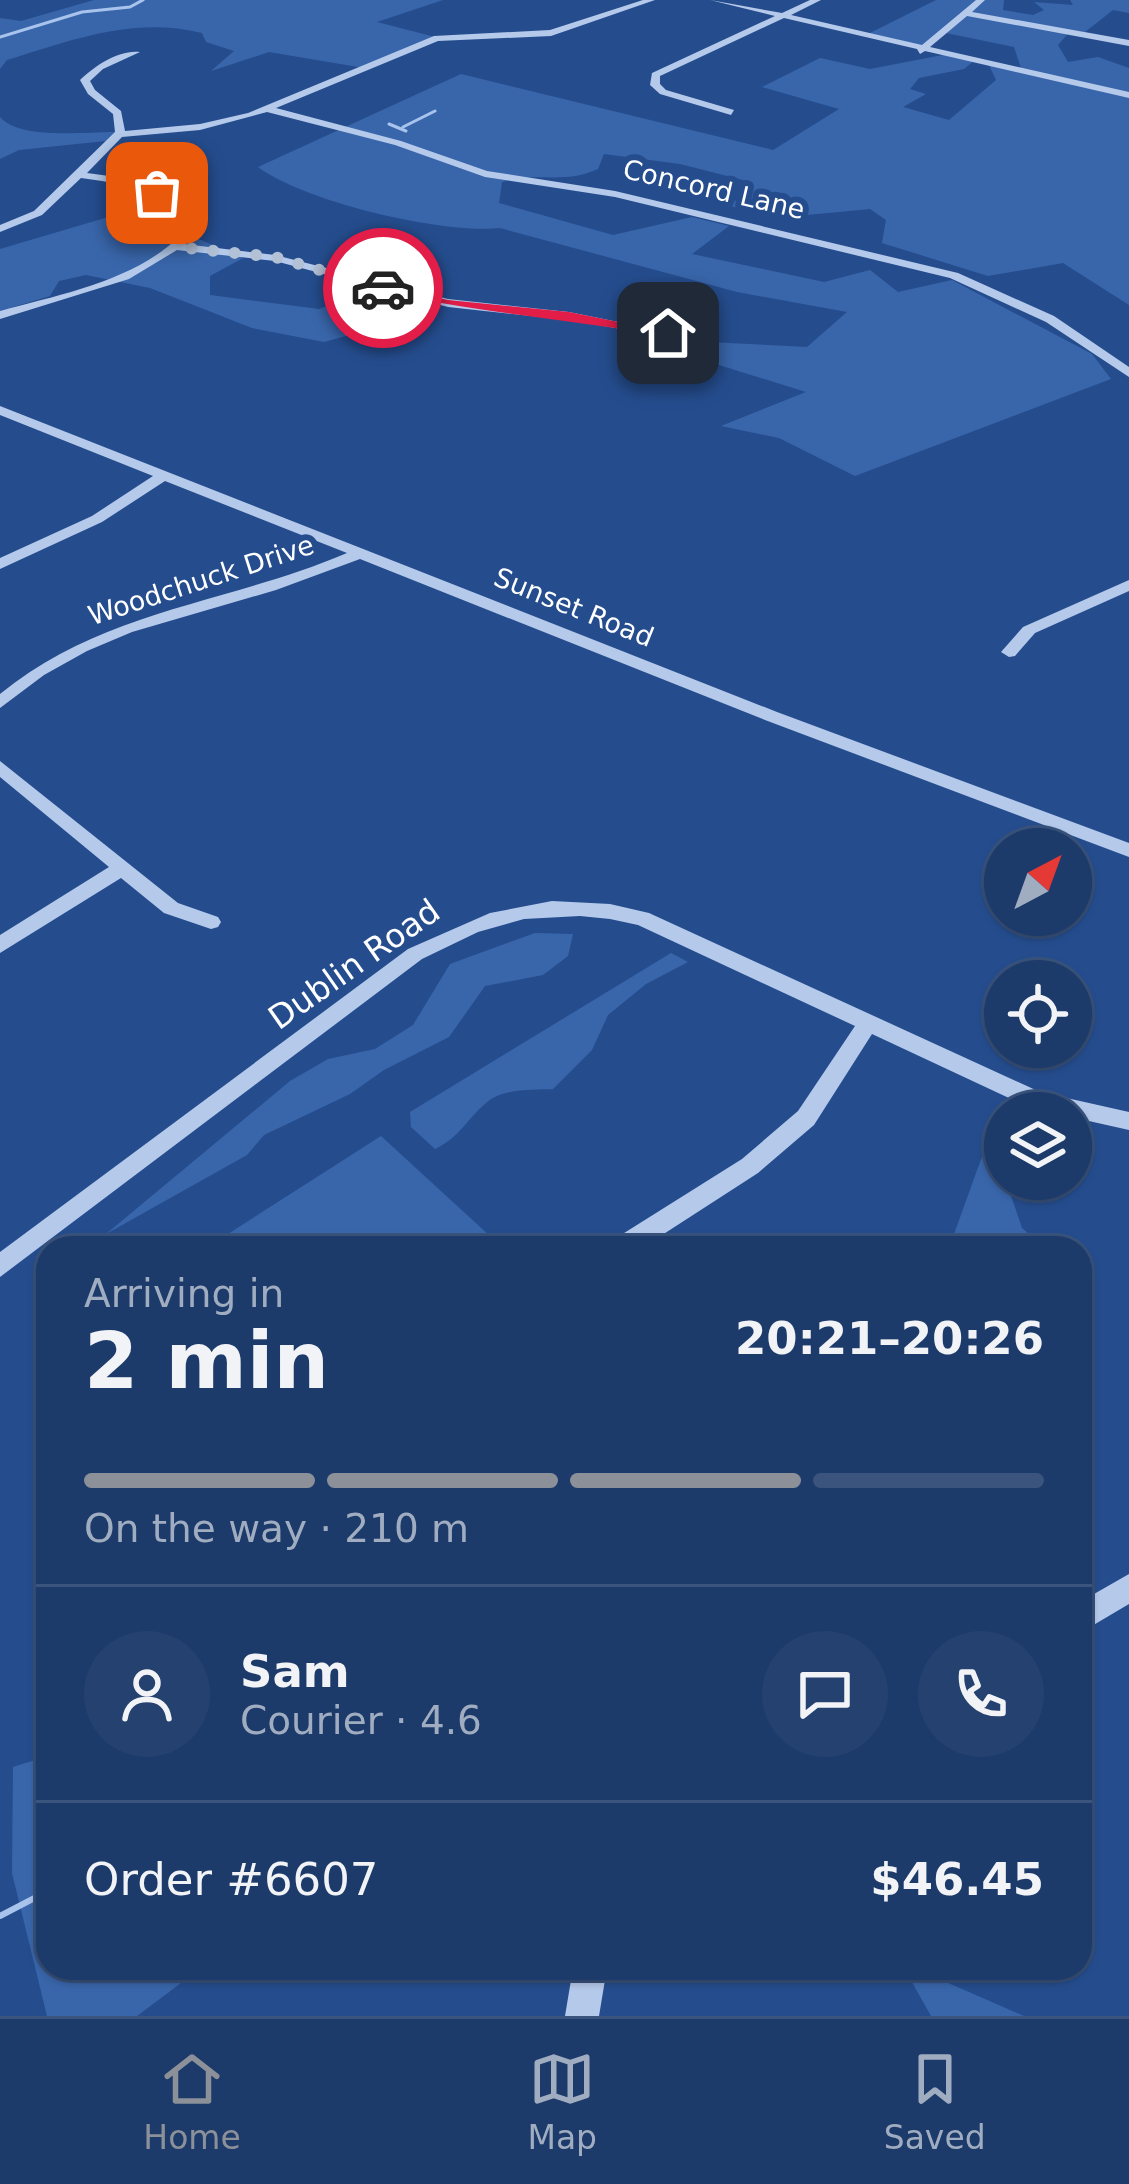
<!DOCTYPE html>
<html lang="en">
<head>
<meta charset="utf-8">
<style>
	body { margin:0; font-family:"DejaVu Sans",sans-serif; background:#254170; color:#f1f3f6; height:100vh; display:flex; flex-direction:column; font-size:45px; white-space:nowrap }
	* { box-sizing:border-box; margin:0 }
	p { font-size:39px; color:#a0adc1 }
	.icon { flex:none; width:66px; height:66px; fill:none; stroke:currentColor; stroke-width:2; stroke-linecap:round; stroke-linejoin:round }
	.map { position:relative; flex:1; overflow:hidden }
	.panel { position:absolute; left:36px; top:1236px; width:1056px; height:744px; display:flex; flex-direction:column; background:#1c3a6a; border-radius:36px; box-shadow:0 3px 9px #0004,0 0 0 3px #3a547e }
	.panel>* { flex:none }
	.needle { width:78px; rotate:41deg }
	.buttons { position:absolute; left:984px; top:828px; display:grid; gap:24px }
	.buttons a { display:grid; place-items:center; width:108px; height:108px; border-radius:50%; background:#1c3a6a; box-shadow:0 3px 9px #0004,0 0 0 3px #3a547e; font-size:60px }
	.pin { position:absolute; display:grid; place-items:center; width:102px; height:102px; color:#fff; margin:-51px; border-radius:24px; box-shadow:0 6px 18px #0006 }
	.courier { position:absolute; display:grid; place-items:center; width:120px; height:120px; margin:-60px; border:9px solid #e11d48; border-radius:50%; background:#fff; color:#222; box-shadow:0 3px 15px #0007 }
	.headline em { font-style:normal; font-weight:700 }
	.headline div { display:flex; flex-direction:column-reverse }
	.headline { display:flex; align-items:center; justify-content:space-between; height:204px; padding:0 48px }
	h1 { font-size:78px; font-weight:700; line-height:90px }
	.bar { display:grid; grid-template-columns:repeat(4,1fr); gap:18px 12px; align-content:center; height:144px; padding:0 48px }
	.bar i { height:15px; border-radius:9px; background:#3a547e }
	.bar .selected { background:#8c9099 }
	.bar p { grid-column:span 4 }
	.line { display:flex; align-items:center; gap:30px; padding:0 48px; border-top:3px solid #3a547e }
	.line div { flex:1 }
	.round { display:grid; place-items:center; flex:none; width:126px; height:126px; border-radius:63px; background:#254170 }
	.tabs { display:flex; justify-content:space-around; align-items:center; height:168px; border-top:3px solid #3a547e; background:#1c3a6a; font-size:33px; color:#a0adc1 }
	.tabs a { display:grid; justify-items:center; gap:6px }
	.tabs .selected { color:#8c9099 }
	.map>svg:first-child { display:block }
	.green { fill:#3966ab }
	.lines { fill:none; stroke-linecap:round; stroke-linejoin:round }
	.stream-far1 { stroke:#a9c4ec; stroke-width:3 }
	.stream { stroke:#a9c4ec; stroke-width:6 }
	.minor { fill:#b5caeb; fill-rule:evenodd }
	.route { fill:#e11d48 }
	.done { stroke:#b3c1d7; stroke-width:12; stroke-dasharray:0 21.6 }
	.labels { text-anchor:middle; dominant-baseline:central; stroke-width:12; stroke-linejoin:round; paint-order:stroke }
	.far-street-label { font-size:27px; fill:#fff; stroke:#254d8e }
	.street-label { font-size:33px; fill:#fff; stroke:#254d8e }
</style>
</head>
<body>
<div class="map">
<svg width="1129" height="2016" viewBox="0 0 1129 2016">
	<rect width="100%" height="100%" fill="#254d8e"/>
	<path class="green" d="M 94,0 L 443,0 L 377,22 L 439,38 L 364,68 L 269,52 L 211,71 L 234,51 L 206,42 L 202,33 C 134,16 72,40 7,60 L 0,69 L 0,18 L 21,21 Z
		M 936,0 L 1004,0 L 1003,10 L 1033,15 L 1044,10 L 1034,2 L 1073,5 L 1070,0 L 1129,0 L 1129,13 L 1113,10 L 1085,32 L 1071,30 L 1058,45 L 1068,62 L 1098,57 L 1129,68 L 1129,305 L 1063,263 L 988,276 L 882,243 L 886,220 L 870,209 L 775,218 L 727,205 L 750,193 L 743,180 L 680,164 L 604,154 L 598,169 C 562,185 542,171 502,182 L 499,203 L 613,235 L 692,217 L 729,226 L 692,254 L 824,282 L 870,270 L 898,292 L 952,280 L 1092,354 L 1111,379 L 855,476 L 779,438 L 721,426 L 806,392 L 706,361 L 679,371 L 637,350 L 688,341 L 807,347 L 847,312 L 737,292 L 500,228 C 441,234 306,202 258,167 L 461,74 L 773,150 L 839,109 L 762,87 L 820,58 L 870,69 L 948,54 L 975,60 L 964,69 L 919,78 L 910,89 L 926,94 L 903,107 L 949,120 L 996,80 L 988,63 L 1021,68 L 1014,47 L 946,33 L 927,49 L 866,35 Z
		M 0,117 C 21,141 88,131 120,132 L 115,140 L 19,150 L 0,159 Z
		M 166,200 L 191,221 L 187,234 L 243,258 L 210,276 L 210,295 L 319,309 L 358,294 L 397,309 L 394,323 L 324,342 L 252,328 L 150,288 L 86,275 L 59,281 L 50,296 L 0,311 L 0,249 Z
		M 535,933 L 573,934 L 568,956 L 543,975 L 485,986 L 449,1037 L 384,1070 L 350,1094 L 264,1135 L 247,1155 L 106,1234 L 290,1081 L 328,1059 L 375,1049 L 413,1025 L 450,964 Z
		M 671,953 L 688,962 L 646,984 L 608,1015 L 592,1050 L 553,1089 C 533,1090 502,1088 486,1103 C 466,1120 460,1137 435,1149 L 411,1127 L 410,1112 Z
		M 381,1136 L 503,1248 L 206,1248 Z
		M 984,1151 L 996,1152 L 1022,1228 L 1045,1248 L 949,1248 Z
		M 48,1756 L 48,1968 L 201,1968 L 137,2016 L 47,2016 L 12,1873 L 13,1767 Z
		M 904,1968 L 914,1968 L 1024,2016 L 931,2016 Z"/>
	<g class="lines">
		<path class="stream-far1" d="M 0,37 L 82,12 L 130,7 L 143,0
			M 389,124 L 406,131
			M 403,127 L 435,111"/>
		<path class="stream" d="M 0,1916 L 48,1891"/>
		<path class="minor" d="M 643,0 L 655,0 L 551,36 L 438,41 L 276,108 L 401,141 L 487,171 L 615,191 L 958,273 L 1054,316 L 1129,367 L 1129,377 L 1046,322 L 950,278 L 615,197 L 485,177 L 395,145 L 267,112 L 200,130 L 122,137 L 87,173 C 127,178 164,184 191,216 L 190,238 L 184,244 L 275,255 L 448,299 L 569,312 L 673,333 L 667,337 L 569,320 L 448,307 L 275,261 L 177,250 L 129,279 L 0,319 L 0,311 C 61,294 131,282 179,237 L 181,217 C 154,188 119,183 81,178 L 42,215 L 0,232 L 0,225 L 34,211 L 115,132 L 113,114 L 88,94 L 80,80 C 95,65 121,49 140,52 L 103,69 L 90,81 L 95,90 L 121,111 L 125,131 L 200,124 L 248,113 L 434,36 L 550,30 Z
			M 710,0 L 782,13 L 810,0 L 821,0 L 791,15 L 922,45 L 976,0 L 985,0 L 972,12 L 1129,40 L 1129,46 L 967,16 L 930,47 L 1129,92 L 1129,98 L 925,51 L 920,54 L 917,49 L 784,18 L 660,76 L 660,84 L 666,90 L 734,110 L 731,115 L 660,94 L 650,85 L 652,73 L 775,16 Z
			M 0,406 L 777,712 L 1129,843 L 1129,857 L 765,720 L 360,559 L 276,590 L 132,632 L 87,651 L 44,675 L 0,708 L 0,694 C 104,609 228,604 347,553 L 165,481 L 102,522 L 0,569 L 0,558 L 92,516 L 153,476 L 0,415 Z
			M 1129,580 L 1129,591 L 1035,633 L 1015,656 L 1009,657 L 1001,652 L 1023,627 Z
			M 0,761 L 178,903 L 218,917 L 221,922 L 218,927 L 211,929 L 164,913 L 121,878 L 0,953 L 0,935 L 109,867 L 0,777 Z
			M 552,901 L 610,904 L 649,913 L 1040,1092 L 1129,1112 L 1129,1130 L 1071,1117 L 1071,1113 L 1053,1113 L 1028,1107 L 872,1034 L 814,1125 L 758,1173 L 642,1248 L 610,1248 L 613,1240 L 742,1159 L 798,1111 L 855,1026 L 638,925 L 610,919 L 580,916 L 524,919 L 478,932 L 422,959 L 0,1277 L 0,1252 L 408,949 L 490,913 Z
			M 1129,1574 L 1129,1604 L 1080,1633 L 1080,1602 Z
			M 573,1968 L 607,1968 L 599,2016 L 565,2016 Z"/>
	</g>
	<path class="route" d="M 379,286 L 448,300 L 569,312 L 673,333 L 668,337 C 571,319 474,313 379,290 Z"/>
	<g class="lines">
		<path class="done" d="M 157,193 L 187,216 L 188,227 L 177,247 L 275,257 L 383,288"/>
	</g>
	<g class="labels">
		<g class="far-street-label">
			<text transform="translate(714 189) rotate(13)">Concord Lane</text>
			<text transform="translate(201 580) rotate(-18)">Woodchuck Drive</text>
			<text transform="translate(574 607) rotate(22)">Sunset Road</text>
		</g>
		<g class="street-label">
			<text transform="translate(354 964) rotate(-35)">Dublin Road</text>
		</g>
	</g>
</svg>
<div class="buttons">
<a><svg class="needle" viewBox="-14 -14 28 28"><path d="M0-13l5 13h-10z" fill="#e53935"/><path d="M0 13l5-13h-10z" fill="#a0adc1"/></svg></a>
<a><svg class="icon" aria-label="locate" viewBox="0 0 24 24"><circle cx="12" cy="12" r="6"/><path d="M12 2v4M12 18v4M2 12h4M18 12h4"/></svg></a>
<a><svg class="icon" aria-label="layers" viewBox="0 0 24 24"><path d="M12 4l9 5-9 5-9-5zM3 14l9 5 9-5"/></svg></a>
</div>
<div class="pin" style="left:157px;top:193px;background:#ea580c"><svg class="icon" aria-label="bag" viewBox="0 0 24 24"><path d="M5 8h14l-1 12H6zM9 8a3 3 0 0 1 6 0"/></svg></div>
<div class="pin" style="left:668px;top:333px;background:#1f2937"><svg class="icon" aria-label="home" viewBox="0 0 24 24"><path d="M3 11l9-7 9 7M6 9v11h12V9"/></svg></div>
<div class="courier" style="left:383px;top:288px"><svg class="icon" aria-label="car" viewBox="0 0 24 24"><path d="M5 17H2v-5l4-1 3-4h7l3 4 3 1v5h-3M9 17h6M6 11h13"/><circle cx="7" cy="17" r="2"/><circle cx="17" cy="17" r="2"/></svg></div>
<section class="panel">
<div class="headline"><div><h1>2 min</h1><p>Arriving in</p></div><em>20:21–20:26</em></div>
<div class="bar"><i class="selected"></i><i class="selected"></i><i class="selected"></i><i></i><p>On the way · 210 m</p></div>
<div class="line" style="height:216px"><a class="round"><svg class="icon" aria-label="person" viewBox="0 0 24 24"><circle cx="12" cy="8" r="4"/><path d="M4 21q1-7 8-7t8 7"/></svg></a><div><b>Sam</b><p>Courier · 4.6</p></div><a class="round"><svg class="icon" aria-label="chat" viewBox="0 0 24 24"><path d="M4 5h16v11H9l-5 4z"/></svg></a><a class="round"><svg class="icon" aria-label="phone" viewBox="0 0 24 24"><path d="M5 4h4l2 5-3 2q2 4 5 5l2-3 5 2v4C11 20 4 13 5 4z"/></svg></a></div>
<div class="line" style="height:156px"><div>Order #6607</div><b>$46.45</b></div>
</section>
</div>
<nav class="tabs">
<a class="selected"><svg class="icon" aria-label="home" viewBox="0 0 24 24"><path d="M3 11l9-7 9 7M6 9v11h12V9"/></svg>Home</a>
<a><svg class="icon" aria-label="map" viewBox="0 0 24 24"><path d="M3 6l6-2 6 2 6-2v14l-6 2-6-2-6 2zM9 4v14M15 6v14"/></svg>Map</a>
<a><svg class="icon" aria-label="saved" viewBox="0 0 24 24"><path d="M7 4h10v16l-5-4-5 4z"/></svg>Saved</a>
</nav>
</body>
</html>
